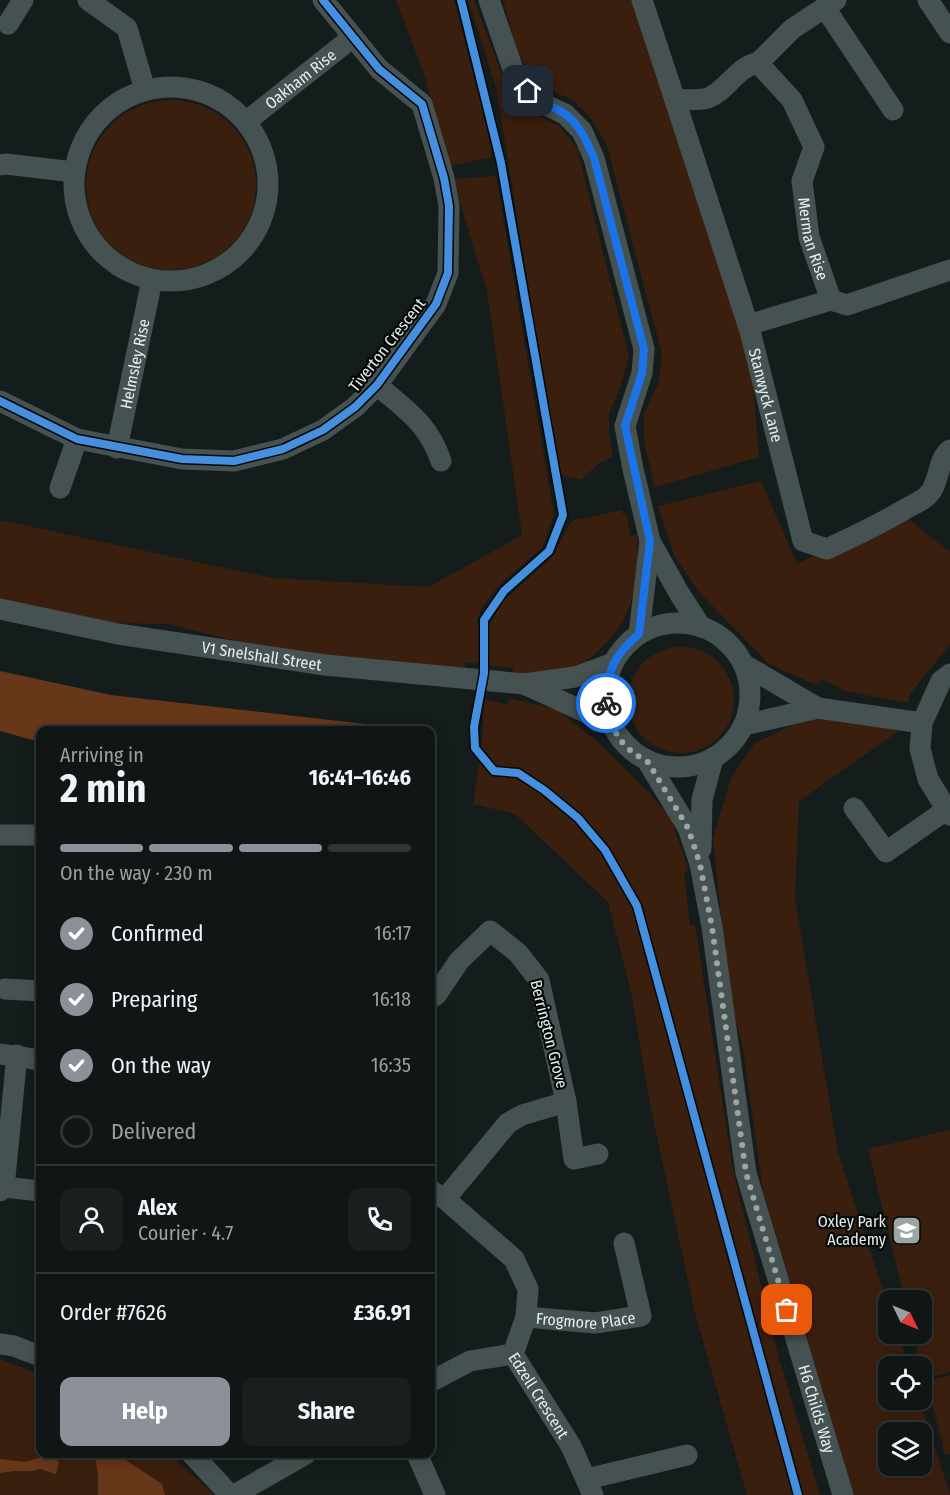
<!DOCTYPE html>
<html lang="en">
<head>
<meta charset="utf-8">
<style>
	body { margin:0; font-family:"Fira Sans Condensed",sans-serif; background:#181f1e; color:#f1f3f6; height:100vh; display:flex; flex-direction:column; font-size:22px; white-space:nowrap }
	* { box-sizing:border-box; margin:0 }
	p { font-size:20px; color:#9b9fa0 }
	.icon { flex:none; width:33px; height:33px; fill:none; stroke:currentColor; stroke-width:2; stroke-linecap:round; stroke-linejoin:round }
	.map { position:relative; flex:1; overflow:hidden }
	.sheet { position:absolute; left:36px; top:726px; width:399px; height:732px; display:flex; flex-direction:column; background:#0f1615; border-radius:12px; box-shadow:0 3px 15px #0003,0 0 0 2px #2f3534 }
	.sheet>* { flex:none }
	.needle { width:39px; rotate:133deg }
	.tools { position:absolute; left:878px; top:1290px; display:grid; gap:12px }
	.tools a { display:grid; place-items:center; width:54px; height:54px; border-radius:12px; background:#0f1615; box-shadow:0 3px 15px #0003,0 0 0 2px #2f3534; font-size:30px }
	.pin { position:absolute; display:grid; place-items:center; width:51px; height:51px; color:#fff; margin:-26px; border-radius:12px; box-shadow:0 3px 9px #0006 }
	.courier { position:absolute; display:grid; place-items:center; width:60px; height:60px; margin:-30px; border:4px solid #1a73e8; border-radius:50%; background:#fff; color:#222; box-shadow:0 2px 8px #0007 }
	.overview em { font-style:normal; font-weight:700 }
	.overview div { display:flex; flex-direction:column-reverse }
	.overview { display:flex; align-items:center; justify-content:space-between; height:102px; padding:0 24px }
	h1 { font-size:39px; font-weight:700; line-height:45px }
	.bar { display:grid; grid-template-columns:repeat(4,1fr); gap:9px 6px; align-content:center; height:72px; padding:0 24px }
	.bar i { height:8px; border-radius:4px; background:#2f3534 }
	.bar .active { background:#8c9099 }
	.bar p { grid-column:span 4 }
	.line { display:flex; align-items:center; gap:15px; padding:0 24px; border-top:2px solid #2f3534 }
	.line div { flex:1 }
	.round { display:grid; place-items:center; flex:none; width:63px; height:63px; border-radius:12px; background:#181f1e }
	ol { padding:0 24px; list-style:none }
	li { display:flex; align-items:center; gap:18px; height:66px }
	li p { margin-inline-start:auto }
	li .icon { padding:6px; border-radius:50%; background:#8c9099; color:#fff; stroke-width:4 }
	li:last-child { color:#9b9fa0 }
	li i { width:33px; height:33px; border:3px solid #2f3534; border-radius:50% }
	.cta { display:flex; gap:12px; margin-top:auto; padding:12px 24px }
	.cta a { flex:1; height:69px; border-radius:12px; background:#8c9099; color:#fff; font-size:24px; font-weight:700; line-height:69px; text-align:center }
	.cta a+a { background:#181f1e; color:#f1f3f6 }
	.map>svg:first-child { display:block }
	.green { fill:#3b1f0e; fill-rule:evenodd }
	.forest { fill:#67371a }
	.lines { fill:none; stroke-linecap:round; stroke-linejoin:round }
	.minor { stroke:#465251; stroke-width:21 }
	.cycleway-casing { stroke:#040908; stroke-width:11 }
	.cycleway { stroke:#468fdf; stroke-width:8 }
	.done { stroke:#9ba6a4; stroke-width:6; stroke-dasharray:0 10.8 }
	.route { stroke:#1a73e8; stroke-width:8 }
	.labels { text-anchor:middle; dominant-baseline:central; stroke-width:4.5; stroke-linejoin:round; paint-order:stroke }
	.street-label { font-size:16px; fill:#e4efee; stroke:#040908 }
	.poi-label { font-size:16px; fill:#e4efee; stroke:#040908; text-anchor:end }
</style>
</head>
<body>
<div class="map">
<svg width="950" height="1495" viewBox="0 0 950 1495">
	<rect width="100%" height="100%" fill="#141d1c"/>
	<path class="green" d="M 396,0 L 454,0 L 487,129 L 492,157 L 450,166 L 425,77 Z
		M 468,0 L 474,0 L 507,88 L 530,111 L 559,126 L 577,148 L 629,357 L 620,388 L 609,413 L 609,434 L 613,457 L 599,463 L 581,480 L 559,475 L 496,87 Z
		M 503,0 L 642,0 L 748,325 L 759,457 L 655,487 L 644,442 L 644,414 L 659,382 L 662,354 L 607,146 C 597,127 588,110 570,99 C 556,92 540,87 531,74 C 516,57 510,22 503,0 Z
		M86 185a85 85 0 1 1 170 0a85 85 0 1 1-170 0Z
		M 496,176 L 554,514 L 543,547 L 500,584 L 482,607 L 476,624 L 492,622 L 501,603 L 553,556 L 568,527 L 574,520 L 622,510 L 622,514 L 626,513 L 631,536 L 637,534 C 639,578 636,614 603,646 C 595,655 584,664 573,667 C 554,673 532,673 512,675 L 513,668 L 465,662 L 465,671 L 259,647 L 169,624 L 107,623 L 0,602 L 0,520 L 273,578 L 429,587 L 522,535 L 487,291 L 453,179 Z
		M 761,481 L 797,564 L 900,512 L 950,552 L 950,644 L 910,694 L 908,703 L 845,691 L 823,679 L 816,685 L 769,664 L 699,592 L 674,555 L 658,506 Z
		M628 700a53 53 0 1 1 106 0a53 53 0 1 1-106 0Z
		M 509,698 L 557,710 L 596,740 L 648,792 L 671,819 L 689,871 L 684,872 L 690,925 L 695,925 L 733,1170 L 778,1355 L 820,1495 L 747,1495 L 695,1313 L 650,1104 L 631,992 L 608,902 L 515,814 L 473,804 L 482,743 L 484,699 L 508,705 Z
		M 806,719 L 843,719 L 900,730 L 799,801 L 795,898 L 838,1153 L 888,1305 L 888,1334 L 898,1334 L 909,1366 L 888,1366 L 888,1400 L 920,1400 L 950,1495 L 854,1495 L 763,1191 L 743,1049 L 729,993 L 713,839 L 731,778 L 755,743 ZM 888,1432 L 921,1432 L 921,1466 L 888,1466 Z
		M 950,1130 L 950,1372 L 924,1379 L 913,1334 L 921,1334 L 921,1300 L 905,1300 L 868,1149 Z
		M 0,1359 L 40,1374 L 40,1454 L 170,1454 L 214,1495 L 0,1495 Z
		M 950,1375 L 950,1454 L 945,1455 L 927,1381 Z"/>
	<path class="forest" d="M 0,671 L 111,695 L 391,727 L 391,730 L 40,730 L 40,742 L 0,731 Z
		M 52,1454 L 59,1462 L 56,1474 L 40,1469 L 32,1471 L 15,1471 L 0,1473 L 0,1459 L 25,1462 Z
		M 94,1454 L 118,1455 L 162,1484 L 165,1495 L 98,1495 L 98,1473 Z"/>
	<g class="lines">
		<g class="minor">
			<path d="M 88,0 L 127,28 L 145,90"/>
			<path d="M 489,0 L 517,81 L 539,102 L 565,114 L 582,131 L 594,158 L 644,349 L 642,373 L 625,426 L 633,469 L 650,541 L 679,593 L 701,627"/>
			<path d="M 642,0 L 675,100"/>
			<path id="s1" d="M 836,0 L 792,29 L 758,63 L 792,100 L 814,147 L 802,181 L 809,237 L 831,300 L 847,305 L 950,270"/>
			<path d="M 928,0 L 950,33"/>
			<path d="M 825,8 L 893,110"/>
			<path d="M 8,24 L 23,0"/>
			<path id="s2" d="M 758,63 C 737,66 727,91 708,98 C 698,101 685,99 675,100 L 750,331 L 803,541 L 827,549 C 854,536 881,524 907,508 C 914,504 922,501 927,496 C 941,483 936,461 950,450"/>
			<circle cx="171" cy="184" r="97"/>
			<path id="s3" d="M 247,121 L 353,37"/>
			<path d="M 0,165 L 6,164 L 74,172"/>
			<path d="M 748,325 L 831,300"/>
			<path d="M 377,385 C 406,410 428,423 441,461"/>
			<path d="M 0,401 L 77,439 L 182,459 L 234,461 L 283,449 L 323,430 L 355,407 L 377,385 L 436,304 L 448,273 L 449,206 L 444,178 L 422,104 L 379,69 L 323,0"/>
			<path id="s4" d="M 117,448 L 152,280"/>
			<path d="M 60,488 L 77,439"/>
			<path id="s5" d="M 0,609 L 118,634 L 325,665 L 524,684 L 575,677 L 613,663"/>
			<circle cx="678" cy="695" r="72"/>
			<path d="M 639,634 L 650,541"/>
			<path d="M 743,664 L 818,708"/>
			<path d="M 950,674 L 941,681 L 922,723 L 920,749 L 928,779 L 950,815"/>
			<path d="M 524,684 L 611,724"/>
			<path d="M 744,725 L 818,708 L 922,723"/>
			<path id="s6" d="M 648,762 L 688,828 L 700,864 L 712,927 L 746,1173 L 843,1495"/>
			<path d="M 854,808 L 886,852 L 946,810"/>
			<path d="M 0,835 L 40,835"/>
			<path d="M 701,849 L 702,800 L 713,758"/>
			<path d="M 5,989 L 40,991"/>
			<path d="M 430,998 L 436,995 L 459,961 L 490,931 L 518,953 L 539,980 L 566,1102 L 522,1115 L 508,1123 L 445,1199"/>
			<path d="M 0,1054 L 40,1060"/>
			<path d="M 566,1102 L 574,1159 L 598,1154"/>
			<path d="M 4,1187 L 40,1191"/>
			<path id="s7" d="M 430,1190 L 445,1199 L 514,1259 L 528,1289 L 526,1317 L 513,1354 L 571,1446 L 593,1495"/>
			<path d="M 0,1191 L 4,1187 L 17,1055"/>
			<path id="s8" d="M 526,1317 L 595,1323 L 641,1316 L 624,1243"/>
			<path d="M 0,1344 L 14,1346 L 40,1356"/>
			<path d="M 430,1382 L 470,1361 L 513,1354"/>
			<path d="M 192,1454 L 230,1495"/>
			<path d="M 417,1454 L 435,1495"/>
			<path d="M 587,1479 L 687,1455"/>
			<path d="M 234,1495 L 306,1454"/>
		</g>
		<defs>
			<path id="cycleway" d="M 461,0 L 501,163 L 563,515 L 549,551 L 504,591 L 484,620 L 484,673 L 474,727 L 475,748 L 494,771 L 518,773 L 544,790 L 578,818 L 605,850 L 637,906 L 798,1495
				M 0,401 L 77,439 L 182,459 L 234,461 L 283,449 L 323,430 L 355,407 L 377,385 L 436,304 L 448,273 L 449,206 L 444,178 L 422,104 L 379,69 L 323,0"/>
		</defs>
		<use href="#cycleway" class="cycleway-casing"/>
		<use href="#cycleway" class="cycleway"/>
	</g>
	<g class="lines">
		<path class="done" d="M 606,703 L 611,724 L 620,740 L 633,753 L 648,762 L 688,828 L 700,864 L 712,927 L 746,1173 L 787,1310"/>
		<path class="route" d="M 528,91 C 542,104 551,105 565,114 C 580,125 587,142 594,158 L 644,349 L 642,373 L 625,426 L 650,541 L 639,634 C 614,655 607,671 606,703"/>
	</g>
	<defs>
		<symbol id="school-square" viewBox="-11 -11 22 22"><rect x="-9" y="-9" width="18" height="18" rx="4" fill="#9ba6a4" stroke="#040908"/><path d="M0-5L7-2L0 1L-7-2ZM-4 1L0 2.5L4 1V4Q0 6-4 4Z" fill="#fff"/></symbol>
	</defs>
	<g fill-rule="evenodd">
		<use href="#school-square" x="890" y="1214" width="33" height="33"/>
	</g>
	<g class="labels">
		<g class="street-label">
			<text stroke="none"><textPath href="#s3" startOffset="68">Oakham Rise</textPath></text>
			<text stroke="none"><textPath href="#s1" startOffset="298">Merman Rise</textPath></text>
			<text transform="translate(387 345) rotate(-52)">Tiverton Crescent</text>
			<text stroke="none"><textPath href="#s4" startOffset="86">Helmsley Rise</textPath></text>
			<text stroke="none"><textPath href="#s2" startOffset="404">Stanwyck Lane</textPath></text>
			<text stroke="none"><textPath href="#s5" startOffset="266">V1 Snelshall Street</textPath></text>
			<text transform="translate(549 1034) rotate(76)">Berrington Grove</text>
			<text stroke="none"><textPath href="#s8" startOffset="60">Frogmore Place</textPath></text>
			<text stroke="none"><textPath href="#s7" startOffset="258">Edzell Crescent</textPath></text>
			<text stroke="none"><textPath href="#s6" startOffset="674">H6 Childs Way</textPath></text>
		</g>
		<g class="poi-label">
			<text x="886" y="1221">Oxley Park<tspan x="886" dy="18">Academy</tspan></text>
		</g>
	</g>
</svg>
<div class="tools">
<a><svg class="needle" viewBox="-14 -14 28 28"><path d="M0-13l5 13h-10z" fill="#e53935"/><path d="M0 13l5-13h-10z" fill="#9b9fa0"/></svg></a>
<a><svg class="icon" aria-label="locate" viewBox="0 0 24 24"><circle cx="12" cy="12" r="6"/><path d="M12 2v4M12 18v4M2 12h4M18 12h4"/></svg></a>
<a><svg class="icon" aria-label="layers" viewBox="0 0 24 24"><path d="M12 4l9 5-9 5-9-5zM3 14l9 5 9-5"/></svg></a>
</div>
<div class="pin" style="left:787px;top:1310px;background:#ea580c"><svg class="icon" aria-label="bag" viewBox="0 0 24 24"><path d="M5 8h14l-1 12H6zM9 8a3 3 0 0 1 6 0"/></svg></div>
<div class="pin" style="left:528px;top:91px;background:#1f2937"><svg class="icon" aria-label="home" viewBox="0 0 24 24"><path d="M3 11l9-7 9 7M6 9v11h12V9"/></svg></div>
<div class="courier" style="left:606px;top:703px"><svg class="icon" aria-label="bike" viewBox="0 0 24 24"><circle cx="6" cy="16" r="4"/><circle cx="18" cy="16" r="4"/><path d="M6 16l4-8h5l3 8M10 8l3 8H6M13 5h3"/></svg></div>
<section class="sheet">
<div class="overview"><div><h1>2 min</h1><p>Arriving in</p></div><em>16:41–16:46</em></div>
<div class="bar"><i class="active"></i><i class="active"></i><i class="active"></i><i></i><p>On the way · 230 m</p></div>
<ol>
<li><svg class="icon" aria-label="check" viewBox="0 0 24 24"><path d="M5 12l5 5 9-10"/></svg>Confirmed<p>16:17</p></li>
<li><svg class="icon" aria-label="check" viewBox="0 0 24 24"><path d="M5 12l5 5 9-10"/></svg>Preparing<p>16:18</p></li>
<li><svg class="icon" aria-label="check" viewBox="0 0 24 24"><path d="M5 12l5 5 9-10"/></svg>On the way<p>16:35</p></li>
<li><i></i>Delivered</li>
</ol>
<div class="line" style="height:108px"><a class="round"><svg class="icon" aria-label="person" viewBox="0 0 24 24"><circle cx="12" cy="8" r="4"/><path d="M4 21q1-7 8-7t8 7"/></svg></a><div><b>Alex</b><p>Courier · 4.7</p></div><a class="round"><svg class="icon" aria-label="phone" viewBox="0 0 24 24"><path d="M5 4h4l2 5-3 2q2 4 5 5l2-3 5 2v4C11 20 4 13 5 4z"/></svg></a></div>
<div class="line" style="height:78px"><div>Order #7626</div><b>£36.91</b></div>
<div class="cta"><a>Help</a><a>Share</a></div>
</section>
</div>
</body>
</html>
